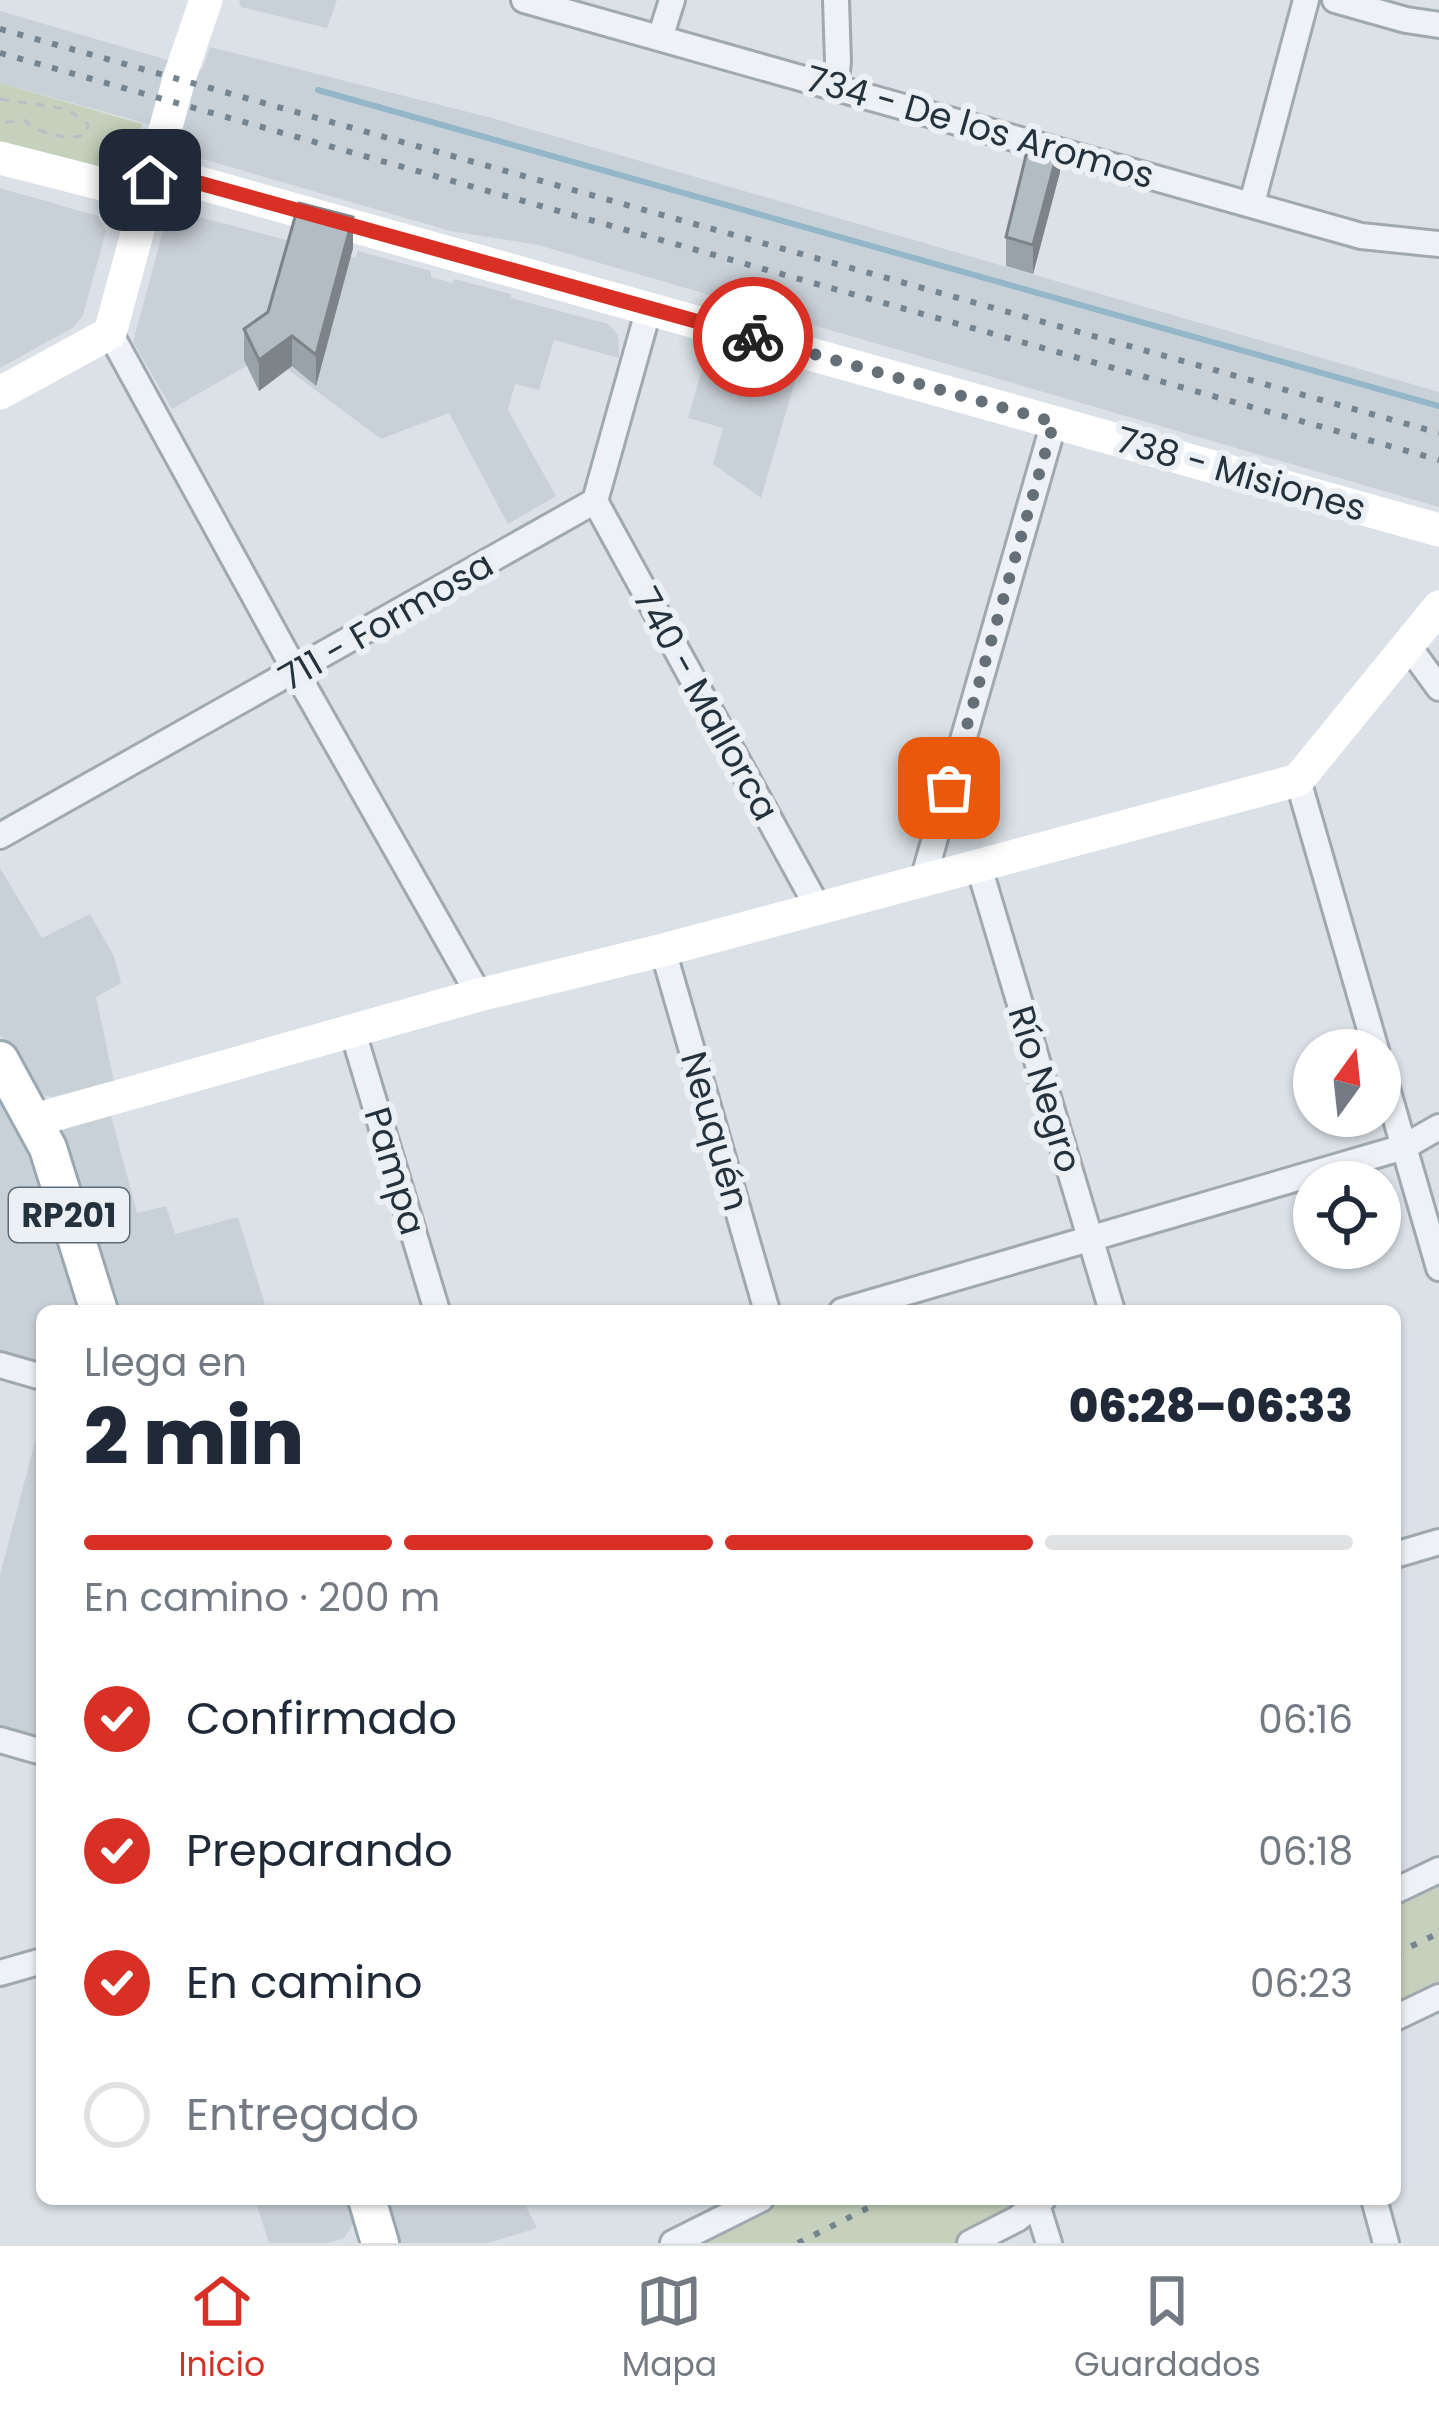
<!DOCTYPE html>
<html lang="es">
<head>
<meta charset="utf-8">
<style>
	body { margin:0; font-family:Poppins,sans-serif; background:#f2f2f3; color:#1f2937; height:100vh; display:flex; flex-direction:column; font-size:45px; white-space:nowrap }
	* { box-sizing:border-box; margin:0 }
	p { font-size:39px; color:#747a83 }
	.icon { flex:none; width:66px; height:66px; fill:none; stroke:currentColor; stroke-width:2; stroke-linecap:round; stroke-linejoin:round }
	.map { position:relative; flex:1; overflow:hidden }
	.panel { position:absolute; left:36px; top:1305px; width:1365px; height:900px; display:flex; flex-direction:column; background:#fff; border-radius:18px; box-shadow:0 3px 9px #0004 }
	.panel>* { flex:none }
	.needle { width:78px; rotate:15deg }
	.tools { position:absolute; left:1293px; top:1029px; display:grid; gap:24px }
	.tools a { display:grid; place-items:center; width:108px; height:108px; border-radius:50%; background:#fff; box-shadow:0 3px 9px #0004; font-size:60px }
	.pin { position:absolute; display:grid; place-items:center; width:102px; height:102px; color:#fff; margin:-51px; border-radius:24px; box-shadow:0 6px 18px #0006 }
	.courier { position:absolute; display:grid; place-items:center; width:120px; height:120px; margin:-60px; border:9px solid #d93025; border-radius:50%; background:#fff; color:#222; box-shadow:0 3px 15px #0007 }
	.head em { font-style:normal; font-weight:800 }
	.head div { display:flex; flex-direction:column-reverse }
	.head { display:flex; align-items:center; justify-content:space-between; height:204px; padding:0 48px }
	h1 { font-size:78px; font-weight:800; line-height:90px }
	.bar { display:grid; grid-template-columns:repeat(4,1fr); gap:18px 12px; align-content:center; height:144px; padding:0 48px }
	.bar i { height:15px; border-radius:9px; background:#e0e1e3 }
	.bar .on { background:#d93025 }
	.bar p { grid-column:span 4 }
	ol { padding:0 48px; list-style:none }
	li { display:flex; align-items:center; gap:36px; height:132px }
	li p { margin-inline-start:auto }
	li .icon { padding:12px; border-radius:50%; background:#d93025; color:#fff; stroke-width:4 }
	li:last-child { color:#747a83 }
	li i { width:66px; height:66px; border:6px solid #e0e1e3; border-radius:50% }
	.menu { display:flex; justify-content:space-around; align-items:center; height:168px; border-top:3px solid #e0e1e3; background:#fff; font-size:33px; color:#747a83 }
	.menu a { display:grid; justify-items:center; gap:6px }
	.menu .on { color:#d93025 }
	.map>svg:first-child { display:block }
	.built { fill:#c9d1d8 }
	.green { fill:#c5d1bc }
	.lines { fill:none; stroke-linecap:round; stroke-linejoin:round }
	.stream { stroke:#93b7c9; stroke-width:6 }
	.street-casing { stroke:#a0a9b0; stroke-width:30 }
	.primary-casing { stroke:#9aa8b2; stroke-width:42 }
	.path { stroke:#b9bfc5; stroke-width:3; stroke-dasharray:9 9; stroke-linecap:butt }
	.street { stroke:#eef1f5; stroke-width:24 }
	.secondary { stroke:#fff; stroke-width:33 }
	.primary { stroke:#fff; stroke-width:36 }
	.rail { stroke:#748490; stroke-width:6; stroke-dasharray:6 12; stroke-linecap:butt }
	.wall { fill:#99a2a8 }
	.shaded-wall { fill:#7d8488 }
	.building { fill:#b2bcc3; stroke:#7d8488; stroke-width:3 }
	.done { stroke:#646f78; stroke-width:12; stroke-dasharray:0 21.6 }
	.route { stroke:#d93025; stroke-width:15 }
	.labels { text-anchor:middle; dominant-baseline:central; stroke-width:12; stroke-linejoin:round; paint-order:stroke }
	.shield { fill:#eaf0f4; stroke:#5f6b74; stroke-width:3 }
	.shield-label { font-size:33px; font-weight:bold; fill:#24323d }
	.street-label { font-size:36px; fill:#24323d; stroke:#eaf0f4 }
</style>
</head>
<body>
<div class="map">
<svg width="1439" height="2243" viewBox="0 0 1439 2243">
	<rect width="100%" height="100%" fill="#dbe1e6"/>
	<path class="built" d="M 239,0 L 337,0 L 327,28 L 241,7 Z
		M 0,11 L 202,70 L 210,47 L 492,118 L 1439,392 L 1439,507 L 538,245 L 451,231 L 199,158 L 188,151 L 188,135 L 0,83 Z
		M 0,188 L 98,216 L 106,231 L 83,315 L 74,327 L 0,368 Z
		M 169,209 L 355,258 L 358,251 L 431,271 L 431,277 L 452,283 L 454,279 L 511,294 L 511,298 L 608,324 L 618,335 L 619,358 L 554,340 L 539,390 L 515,384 L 508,410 L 556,496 L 508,524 L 449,413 L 381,439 L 267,354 L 172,409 L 133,342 Z
		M 711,339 L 800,364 L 761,498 L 713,464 L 723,428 L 688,418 Z
		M 0,868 L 42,938 L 90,914 L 114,956 L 121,983 L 96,997 L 114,1081 L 53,1097 L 38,1094 L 28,1085 L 0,1035 Z
		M 0,1100 L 27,1148 L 78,1311 L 42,1311 L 42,1367 L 0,1355 Z
		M 109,1108 L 137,1213 L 166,1206 L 175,1234 L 238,1217 L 267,1311 L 110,1311 L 61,1158 L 62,1132 L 67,1123 Z
		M 42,1415 L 42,1740 L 0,1728 L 0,1575 Z
		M 255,2199 L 353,2199 L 358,2217 L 344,2238 L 328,2243 L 269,2243 Z
		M 383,2199 L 522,2199 L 537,2228 L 488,2243 L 396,2243 Z"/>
	<path class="green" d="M 0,83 L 142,124 L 135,152 L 126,166 L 116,172 L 0,147 Z
		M 1439,1870 L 1439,1997 L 1395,2018 L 1395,1891 Z
		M 761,2199 L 1043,2199 L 970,2243 L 673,2243 Z"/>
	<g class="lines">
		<path class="stream" d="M 318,90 L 1439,406"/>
		<defs>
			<path id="street" d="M 524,0 L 1361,236 L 1439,244
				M 1335,0 L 1406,20 L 1439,25
				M 660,38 L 672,0
				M 835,87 L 838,62 L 836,0
				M 1252,203 L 1306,0
				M 110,333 L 296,672 L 479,995
				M 595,501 L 817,906
				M 1409,647 L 1439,688
				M 1298,780 L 1376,1050
				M 0,836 L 595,501 L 649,308
				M 979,867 L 1112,1311
				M 923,880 L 1054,422
				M 663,950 L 767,1311
				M 353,1032 L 437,1311
				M 1380,1064 L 1439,1268
				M 842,1311 L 1404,1147 L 1439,1127
				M 0,1365 L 42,1377
				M 1395,1555 L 1439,1542
				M 0,1740 L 42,1752
				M 1395,1891 L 1439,1870
				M 0,1973 L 42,1961
				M 1395,2018 L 1439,1997
				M 1374,2199 L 1386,2243
				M 1037,2205 L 1049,2243
				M 673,2243 L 761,2199
				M 970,2243 L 1017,2219 L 1043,2199"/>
			<path id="primary" d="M 0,1060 L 48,1148 L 99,1311
				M 367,2199 L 380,2243"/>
		</defs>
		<use href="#street" class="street-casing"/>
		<use href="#primary" class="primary-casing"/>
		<path class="path" d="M 0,99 L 67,109 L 88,124 L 86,134 C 70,142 36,133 24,120 L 0,123"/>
		<use href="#street" class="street"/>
		<path class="secondary" d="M 0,158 L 114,187 L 175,178 L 192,181 L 1439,530
			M 0,393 L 110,333 L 179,79 L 206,0
			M 35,1120 L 479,995 L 663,950 L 1298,780 L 1439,607"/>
		<use href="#primary" class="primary"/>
		<path class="rail" d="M 0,29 L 1439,433
			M 0,53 L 1439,460
			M 1395,1954 L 1439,1933
			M 798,2243 L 886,2199"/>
	</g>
	<path class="wall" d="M 1060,172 L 1033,274 L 1006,266 L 1006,237 Z
		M 353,248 L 316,386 L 292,366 L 259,391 L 244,360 L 244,329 Z"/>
	<path class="shaded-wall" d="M 1060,143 L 1060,172 L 1033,274 L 1033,245 Z
		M 353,217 L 353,248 L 316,386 L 316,355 Z
		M 292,336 L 292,366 L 259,391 L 259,360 Z"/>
	<path class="building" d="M 1031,135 L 1060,143 L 1033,245 L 1006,237 Z
		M 299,203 L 353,217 L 316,355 L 292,336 L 259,360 L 244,329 L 268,312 Z"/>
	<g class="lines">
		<path class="done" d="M 753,337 L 1054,422 L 949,788"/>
		<path class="route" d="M 150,180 L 192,181 L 753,337"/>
	</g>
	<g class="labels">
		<rect class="shield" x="9" y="1188" width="120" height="54" rx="9"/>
		<g class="shield-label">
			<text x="69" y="1215">RP201</text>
		</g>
		<g class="street-label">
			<text transform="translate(980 127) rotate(16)">734 - De los Aromos</text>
			<text transform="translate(1241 474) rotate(16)">738 - Misiones</text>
			<text transform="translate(386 621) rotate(-30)">711 - Formosa</text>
			<text transform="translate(706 704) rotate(61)">740 - Mallorca</text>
			<text transform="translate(1045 1089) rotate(73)">Río Negro</text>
			<text transform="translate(715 1131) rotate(74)">Neuquén</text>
			<text transform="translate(395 1171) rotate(73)">Pampa</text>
		</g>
	</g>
</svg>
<div class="tools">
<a><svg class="needle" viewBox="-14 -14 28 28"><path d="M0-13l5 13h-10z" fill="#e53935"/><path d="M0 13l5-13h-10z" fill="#747a83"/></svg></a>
<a><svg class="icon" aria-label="locate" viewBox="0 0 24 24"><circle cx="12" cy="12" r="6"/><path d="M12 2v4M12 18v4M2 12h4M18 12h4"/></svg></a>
</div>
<div class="pin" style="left:949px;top:788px;background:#ea580c"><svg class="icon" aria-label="bag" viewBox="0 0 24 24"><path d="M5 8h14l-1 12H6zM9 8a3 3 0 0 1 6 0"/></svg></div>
<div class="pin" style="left:150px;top:180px;background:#1f2937"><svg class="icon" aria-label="home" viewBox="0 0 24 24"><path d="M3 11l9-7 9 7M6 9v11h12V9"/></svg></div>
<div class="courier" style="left:753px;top:337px"><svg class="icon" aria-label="bike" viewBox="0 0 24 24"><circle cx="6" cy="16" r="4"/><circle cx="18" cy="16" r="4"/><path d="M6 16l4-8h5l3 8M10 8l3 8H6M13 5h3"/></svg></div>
<section class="panel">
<div class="head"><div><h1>2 min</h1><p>Llega en</p></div><em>06:28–06:33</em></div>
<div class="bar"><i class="on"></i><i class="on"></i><i class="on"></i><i></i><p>En camino · 200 m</p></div>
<ol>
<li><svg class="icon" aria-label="check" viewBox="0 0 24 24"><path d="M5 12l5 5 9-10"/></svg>Confirmado<p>06:16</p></li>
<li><svg class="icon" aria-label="check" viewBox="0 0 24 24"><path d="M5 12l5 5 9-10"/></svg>Preparando<p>06:18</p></li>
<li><svg class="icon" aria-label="check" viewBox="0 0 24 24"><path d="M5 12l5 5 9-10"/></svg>En camino<p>06:23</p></li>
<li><i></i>Entregado</li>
</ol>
</section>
</div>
<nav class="menu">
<a class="on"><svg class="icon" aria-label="home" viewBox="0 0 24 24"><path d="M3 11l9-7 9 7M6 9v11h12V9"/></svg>Inicio</a>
<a><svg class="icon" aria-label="map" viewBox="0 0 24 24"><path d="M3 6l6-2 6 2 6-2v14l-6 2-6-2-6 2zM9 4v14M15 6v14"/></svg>Mapa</a>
<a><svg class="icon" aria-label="saved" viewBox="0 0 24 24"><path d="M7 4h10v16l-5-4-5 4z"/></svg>Guardados</a>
</nav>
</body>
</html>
